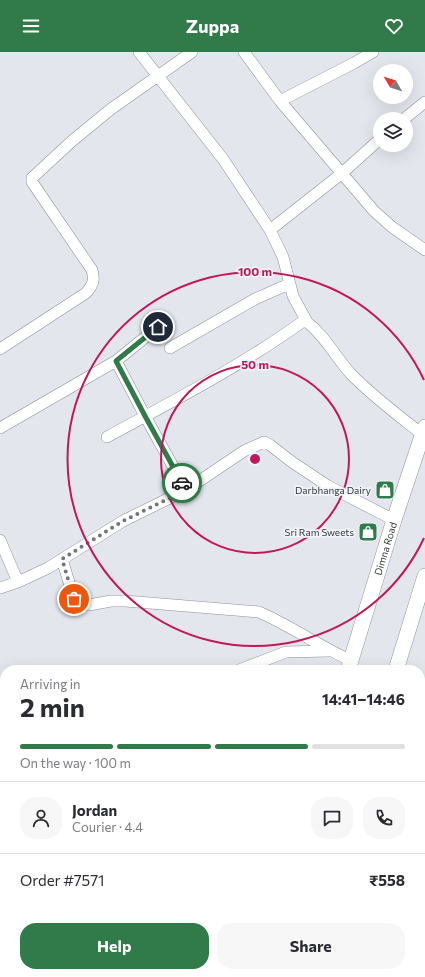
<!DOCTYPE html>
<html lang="en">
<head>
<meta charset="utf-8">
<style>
	body { margin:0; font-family:Commissioner,sans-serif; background:#f7f7f7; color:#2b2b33; height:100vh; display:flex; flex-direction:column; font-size:15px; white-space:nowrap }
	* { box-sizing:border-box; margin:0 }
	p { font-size:13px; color:#7c7c81 }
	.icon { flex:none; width:22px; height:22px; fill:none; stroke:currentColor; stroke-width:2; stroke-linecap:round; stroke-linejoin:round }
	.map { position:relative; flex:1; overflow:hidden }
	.side { position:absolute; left:0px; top:613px; width:425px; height:312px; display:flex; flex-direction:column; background:#fff; border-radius:16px 16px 0 0; box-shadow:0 4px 16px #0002 }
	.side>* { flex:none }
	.needle { width:26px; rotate:309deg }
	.tools { position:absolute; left:373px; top:12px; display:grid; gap:8px }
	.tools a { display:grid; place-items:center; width:40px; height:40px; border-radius:50%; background:#fff; box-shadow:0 4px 16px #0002; font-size:20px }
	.pin { position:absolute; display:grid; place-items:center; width:34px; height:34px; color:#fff; margin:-17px; border:2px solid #fff; border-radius:50%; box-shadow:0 1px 4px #0007 }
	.courier { position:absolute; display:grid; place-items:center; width:40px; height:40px; margin:-20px; border:3px solid #307b49; border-radius:50%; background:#fff; color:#222; box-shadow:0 1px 5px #0007 }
	.summary em { font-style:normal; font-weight:700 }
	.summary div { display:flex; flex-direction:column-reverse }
	.summary { display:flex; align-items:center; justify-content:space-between; height:68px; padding:0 20px }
	h1 { font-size:26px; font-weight:700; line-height:30px }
	.bar { display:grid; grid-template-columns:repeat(4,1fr); gap:6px 4px; align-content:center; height:48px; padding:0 20px }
	.bar i { height:5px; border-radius:3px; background:#e1e1e2 }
	.bar .selected { background:#307b49 }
	.bar p { grid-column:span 4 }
	.line { display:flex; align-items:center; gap:10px; padding:0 20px; border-top:1px solid #e1e1e2 }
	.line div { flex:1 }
	.round { display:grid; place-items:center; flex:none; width:42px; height:42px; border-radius:16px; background:#f7f7f7 }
	.button { display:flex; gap:8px; margin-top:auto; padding:8px 20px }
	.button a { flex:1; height:46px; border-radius:16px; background:#307b49; color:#fff; font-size:16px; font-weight:700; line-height:46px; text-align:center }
	.button a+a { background:#f7f7f7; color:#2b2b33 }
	header { display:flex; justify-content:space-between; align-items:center; height:52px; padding:0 20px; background:#307b49; color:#fff; font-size:18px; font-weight:700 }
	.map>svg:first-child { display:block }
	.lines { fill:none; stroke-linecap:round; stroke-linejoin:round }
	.street-casing { stroke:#8c9096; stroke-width:12 }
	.secondary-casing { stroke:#8c9096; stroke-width:16 }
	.street { stroke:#fff; stroke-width:11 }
	.secondary { stroke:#fff; stroke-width:15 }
	.done { stroke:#73767a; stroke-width:4; stroke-dasharray:0 7.2 }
	.route { stroke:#307b49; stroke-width:5 }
	.ring { fill:none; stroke:#c2185b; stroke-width:2 }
	.labels { text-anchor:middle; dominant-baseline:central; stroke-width:3.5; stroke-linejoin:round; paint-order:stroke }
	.poi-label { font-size:10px; fill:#37393c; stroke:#f0f4fa; text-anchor:end }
	.street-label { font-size:10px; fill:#37393c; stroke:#f0f4fa }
	.centre { fill:#c2185b; stroke:#f0f4fa; stroke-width:2 }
	.ring-label { font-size:12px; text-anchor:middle; font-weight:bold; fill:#c2185b; stroke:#f0f4fa; stroke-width:3.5; stroke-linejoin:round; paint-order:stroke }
</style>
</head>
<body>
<header><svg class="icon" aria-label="menu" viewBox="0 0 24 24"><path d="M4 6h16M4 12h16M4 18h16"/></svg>Zuppa<svg class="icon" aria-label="heart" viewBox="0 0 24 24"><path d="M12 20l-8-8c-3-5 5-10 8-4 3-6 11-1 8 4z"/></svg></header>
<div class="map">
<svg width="425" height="925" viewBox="0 0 425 925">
	<rect width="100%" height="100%" fill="#e3e7ed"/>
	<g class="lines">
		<defs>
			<path id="street" d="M 139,0 L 223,107 L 270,178 L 283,205 L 293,244 L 307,270
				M 244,0 L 280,49 L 374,159 L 392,175 L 425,198
				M 280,49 L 354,11 L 373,0
				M 404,67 L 425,50
				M 270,178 L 341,122 L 380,87
				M 170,296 L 255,247 L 289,232
				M 0,297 L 86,241 C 93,233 95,228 92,218 L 32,130 L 32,126 L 72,89 L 111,57 L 192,0
				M 116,309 L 145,364 L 186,438
				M 0,376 L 116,309 L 158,275
				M 107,385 C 173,349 241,314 302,270 L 307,270 C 325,284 335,304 350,321 C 372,344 398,363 423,383
				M 0,488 L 18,530
				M 62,507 L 74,547 L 80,553 L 89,553 L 111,549 L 125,549 L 259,560 C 291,574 319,594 350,608
				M 0,536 L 18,530 L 48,516 L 123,469 L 186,438 L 244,399 L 264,390 L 270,393 L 292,410 L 328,434 L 394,468
				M 239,618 L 286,600 L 329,599
				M 0,640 L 5,639
				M 0,717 L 5,717
				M 420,736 L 425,735
				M 0,763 L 5,768
				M 0,805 L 5,806
				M 420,901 L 425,898
				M 412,920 L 414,925
				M 96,925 L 101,922 L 99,920
				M 377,925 L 386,920"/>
			<g id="secondary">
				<path id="s1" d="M 348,618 L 394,468 L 425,375"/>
				<path d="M 396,618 L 425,524"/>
				<path d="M 257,925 L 258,920"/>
				<path d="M 301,925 L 303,920"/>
			</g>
		</defs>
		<use href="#street" class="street-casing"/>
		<use href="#secondary" class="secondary-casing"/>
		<use href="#street" class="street"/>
		<use href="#secondary" class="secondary"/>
	</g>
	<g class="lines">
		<path class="done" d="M 74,547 L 62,507 L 123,469 L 186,438 L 182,431"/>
		<path class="route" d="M 158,275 L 116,309 L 145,364 L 182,431"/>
	</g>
	<g class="ring">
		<circle cx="255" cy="407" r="94"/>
		<path d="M424 486A187 187 0 1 1 424 328"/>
	</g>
	<defs>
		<symbol id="shop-square" viewBox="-11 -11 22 22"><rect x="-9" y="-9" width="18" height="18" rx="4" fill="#307b49" stroke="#f0f4fa"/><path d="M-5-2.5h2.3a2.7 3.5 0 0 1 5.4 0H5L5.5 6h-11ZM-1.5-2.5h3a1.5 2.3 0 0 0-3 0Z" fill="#fff"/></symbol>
	</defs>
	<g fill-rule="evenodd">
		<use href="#shop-square" x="374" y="427" width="22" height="22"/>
		<use href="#shop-square" x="357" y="469" width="22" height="22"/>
	</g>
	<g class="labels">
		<g class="poi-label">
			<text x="371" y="438">Darbhanga Dairy</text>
			<text x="354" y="480">Sri Ram Sweets</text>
		</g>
		<g class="street-label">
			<text stroke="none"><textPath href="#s1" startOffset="127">Dimna Road</textPath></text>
		</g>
	</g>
	<circle cx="255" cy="407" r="6" class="centre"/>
	<g class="ring-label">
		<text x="255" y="224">100 m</text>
		<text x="255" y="317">50 m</text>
	</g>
</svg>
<div class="tools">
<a><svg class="needle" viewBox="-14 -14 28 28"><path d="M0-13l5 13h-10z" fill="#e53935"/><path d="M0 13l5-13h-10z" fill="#7c7c81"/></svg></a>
<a><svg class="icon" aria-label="layers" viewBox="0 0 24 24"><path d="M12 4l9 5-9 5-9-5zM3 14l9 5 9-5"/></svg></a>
</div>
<div class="pin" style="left:74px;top:547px;background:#ea580c"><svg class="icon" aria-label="bag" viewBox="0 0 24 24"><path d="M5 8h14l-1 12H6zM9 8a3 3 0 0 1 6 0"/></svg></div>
<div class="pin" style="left:158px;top:275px;background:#1f2937"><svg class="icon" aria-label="home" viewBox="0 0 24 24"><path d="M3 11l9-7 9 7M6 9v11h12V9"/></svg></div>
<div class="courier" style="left:182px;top:431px"><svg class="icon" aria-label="car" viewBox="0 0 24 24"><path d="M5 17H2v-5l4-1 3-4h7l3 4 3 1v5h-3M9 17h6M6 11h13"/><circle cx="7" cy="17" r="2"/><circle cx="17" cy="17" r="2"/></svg></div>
<section class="side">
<div class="summary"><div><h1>2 min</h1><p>Arriving in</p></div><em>14:41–14:46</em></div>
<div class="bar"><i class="selected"></i><i class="selected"></i><i class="selected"></i><i></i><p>On the way · 100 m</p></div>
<div class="line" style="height:72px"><a class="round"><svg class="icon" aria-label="person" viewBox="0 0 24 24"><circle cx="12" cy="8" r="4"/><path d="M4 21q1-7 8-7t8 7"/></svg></a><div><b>Jordan</b><p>Courier · 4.4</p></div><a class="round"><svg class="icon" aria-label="chat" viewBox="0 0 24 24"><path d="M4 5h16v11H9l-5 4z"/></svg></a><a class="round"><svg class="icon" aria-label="phone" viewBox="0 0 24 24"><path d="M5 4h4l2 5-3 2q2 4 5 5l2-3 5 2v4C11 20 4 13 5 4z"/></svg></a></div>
<div class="line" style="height:52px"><div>Order #7571</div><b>₹558</b></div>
<div class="button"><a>Help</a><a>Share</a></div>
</section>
</div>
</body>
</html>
